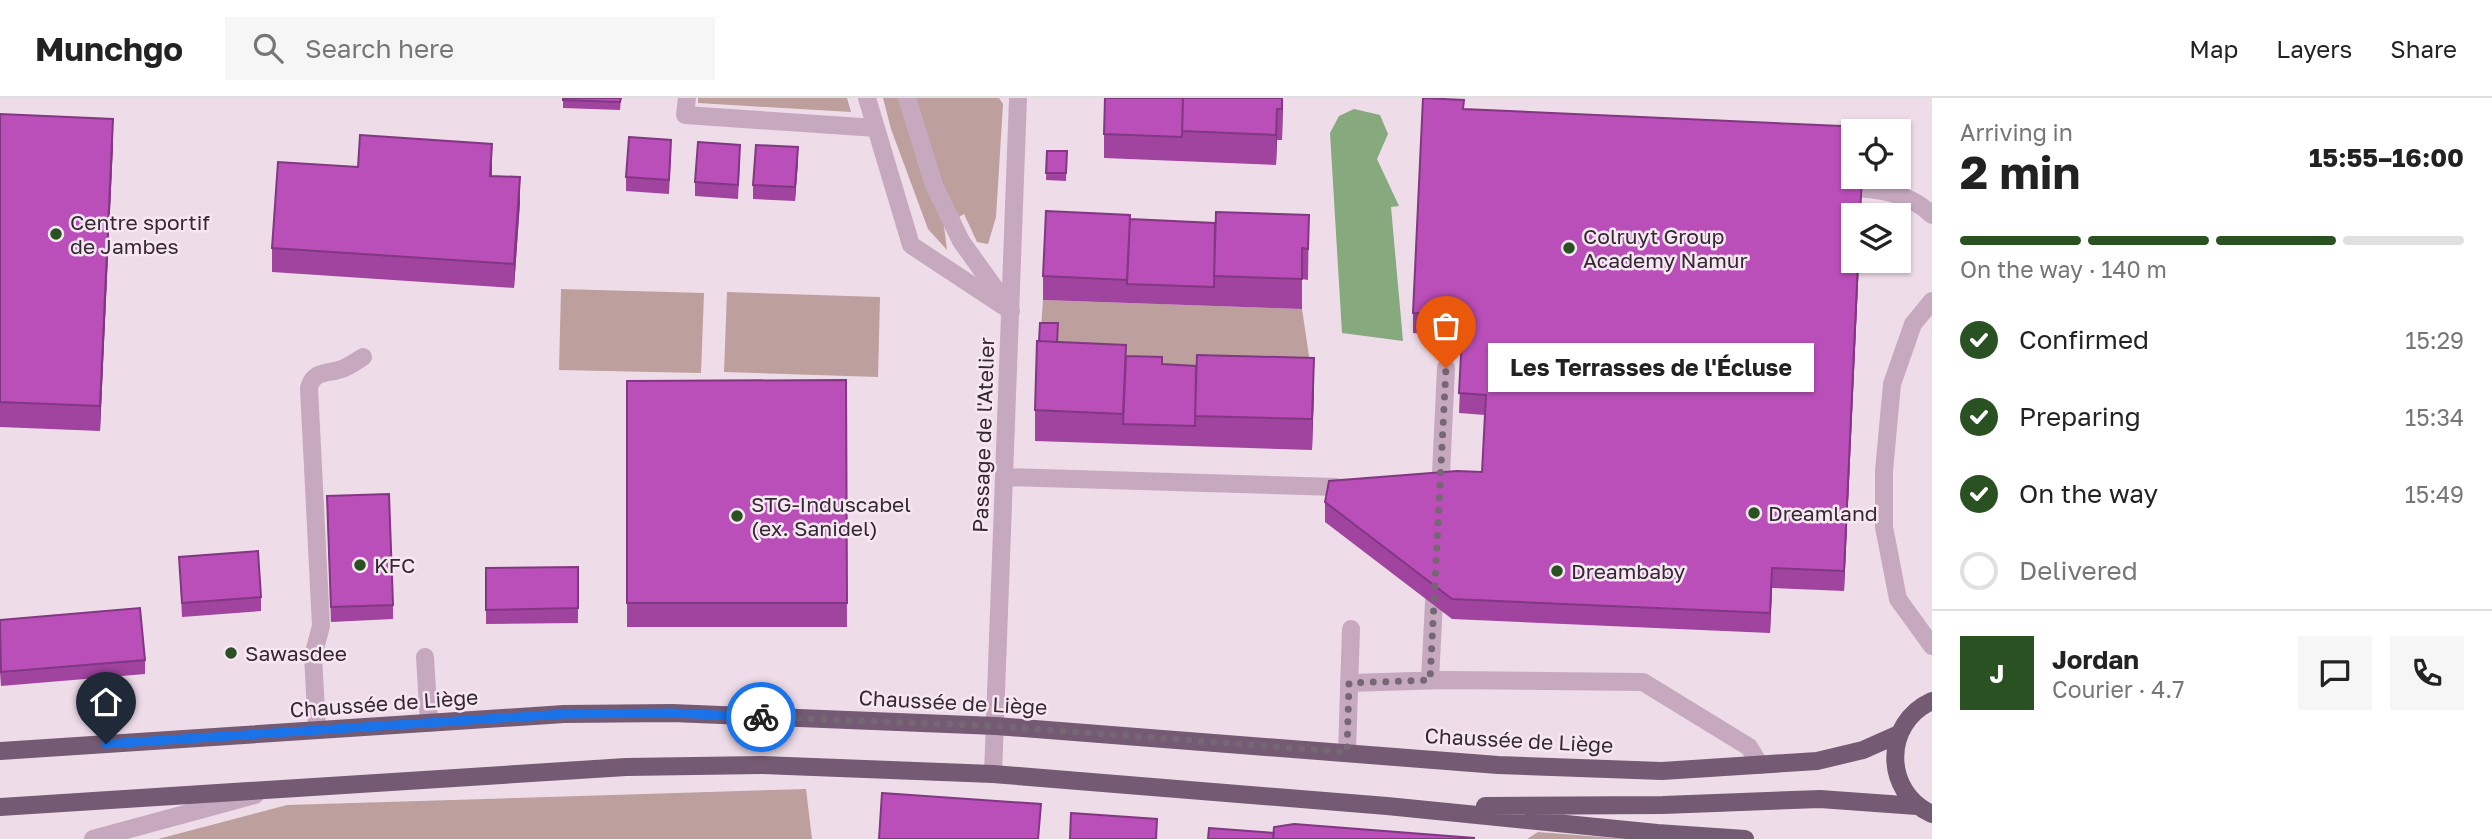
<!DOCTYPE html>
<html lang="en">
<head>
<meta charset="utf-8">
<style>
	body { margin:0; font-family:"Golos Text",sans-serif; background:#f6f6f6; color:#222; height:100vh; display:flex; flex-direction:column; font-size:26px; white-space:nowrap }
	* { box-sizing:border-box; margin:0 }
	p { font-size:23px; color:#767676 }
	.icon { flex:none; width:38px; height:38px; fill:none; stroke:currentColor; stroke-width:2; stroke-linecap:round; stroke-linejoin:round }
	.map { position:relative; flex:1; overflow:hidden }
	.sheet { display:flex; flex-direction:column; background:#fff; width:560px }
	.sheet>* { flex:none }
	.controls { position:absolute; left:1841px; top:21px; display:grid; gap:14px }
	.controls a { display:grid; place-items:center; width:70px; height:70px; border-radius:0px; background:#fff; box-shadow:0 2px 5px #0004; font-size:35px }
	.pin { position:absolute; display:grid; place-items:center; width:60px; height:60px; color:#fff; margin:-72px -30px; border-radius:50% 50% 50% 0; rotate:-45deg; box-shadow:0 0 7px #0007 }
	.pin .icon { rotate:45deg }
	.courier { position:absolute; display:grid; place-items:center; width:70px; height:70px; margin:-35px; border:5px solid #1a73e8; border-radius:50%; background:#fff; color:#222; box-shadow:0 2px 9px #0007 }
	.bubble { position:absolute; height:49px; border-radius:0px; background:#fff; box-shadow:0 2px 5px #0004; font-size:23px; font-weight:700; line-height:49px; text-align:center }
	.summary em { font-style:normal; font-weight:700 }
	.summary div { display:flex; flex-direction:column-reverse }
	.summary { display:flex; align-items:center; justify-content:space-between; height:119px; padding:0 28px }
	h1 { font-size:46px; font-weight:700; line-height:52px }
	.bar { display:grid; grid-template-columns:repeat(4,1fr); gap:10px 7px; align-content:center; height:84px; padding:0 28px }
	.bar i { height:9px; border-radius:5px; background:#e0e0e0 }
	.bar .current { background:#2a5122 }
	.bar p { grid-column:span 4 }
	.line { display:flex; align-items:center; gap:18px; padding:0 28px; border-top:2px solid #e0e0e0 }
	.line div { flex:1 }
	.round { display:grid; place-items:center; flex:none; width:74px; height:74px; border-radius:0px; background:#f6f6f6 }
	ol { padding:0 28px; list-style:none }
	li { display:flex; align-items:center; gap:21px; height:77px }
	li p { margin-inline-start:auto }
	li .icon { padding:7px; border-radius:50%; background:#2a5122; color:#fff; stroke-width:4 }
	li:last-child { color:#767676 }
	li i { width:38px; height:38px; border:4px solid #e0e0e0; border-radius:50% }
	header { display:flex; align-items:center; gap:42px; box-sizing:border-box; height:98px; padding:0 35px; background:#fff; border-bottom:2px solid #e0e0e0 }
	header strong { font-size:33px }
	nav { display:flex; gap:38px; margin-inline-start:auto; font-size:24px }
	.search { width:490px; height:63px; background:#f6f6f6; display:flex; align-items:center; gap:18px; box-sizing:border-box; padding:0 24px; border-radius:0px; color:#767676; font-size:26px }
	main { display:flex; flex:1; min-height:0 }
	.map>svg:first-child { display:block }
	.green { fill:#bda09d }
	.water { fill:#86a97d }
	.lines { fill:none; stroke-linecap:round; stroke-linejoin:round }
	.minor { stroke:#c6a9bf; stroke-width:18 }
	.major { stroke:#745a72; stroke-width:18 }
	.wall { fill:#a0449f }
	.shaded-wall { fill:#823782 }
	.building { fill:#ba4fb9; stroke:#823782; stroke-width:2 }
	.done { stroke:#756773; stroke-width:7; stroke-dasharray:0 12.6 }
	.route { stroke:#1a73e8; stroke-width:9 }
	.poi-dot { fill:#2a5122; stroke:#f7e7f2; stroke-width:2.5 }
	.labels { text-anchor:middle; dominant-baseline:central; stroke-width:5; stroke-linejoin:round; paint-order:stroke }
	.poi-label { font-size:21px; fill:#342833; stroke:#f7e7f2; text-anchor:start }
	.street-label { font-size:21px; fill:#342833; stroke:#f7e7f2 }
</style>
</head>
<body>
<header>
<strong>Munchgo</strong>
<div class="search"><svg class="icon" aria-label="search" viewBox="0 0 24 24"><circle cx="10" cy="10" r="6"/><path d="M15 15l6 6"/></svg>Search here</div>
<nav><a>Map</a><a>Layers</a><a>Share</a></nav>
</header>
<main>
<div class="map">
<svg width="1932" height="741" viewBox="0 0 1932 741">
	<rect width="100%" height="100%" fill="#efdce9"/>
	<path class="green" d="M 698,0 L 847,0 L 851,14 L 698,5 Z
		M 883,0 L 999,0 L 1003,6 L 996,119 L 988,146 L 977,144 L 964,116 L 944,128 L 947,152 L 928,131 L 891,31 Z
		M 561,191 L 704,195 L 701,275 L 559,272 Z
		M 727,194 L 880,199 L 878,279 L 724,274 Z
		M 1043,202 L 1302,211 L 1314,291 L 1162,286 L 1039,258 Z
		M 806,691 L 812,741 L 158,741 L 287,707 Z
		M 1538,734 L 1628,741 L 1527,741 Z"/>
	<path class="water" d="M 1354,11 L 1380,17 L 1388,36 L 1377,61 L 1399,108 L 1391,109 L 1403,243 L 1342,235 L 1330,35 L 1339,18 Z"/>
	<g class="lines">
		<path class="minor" d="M 687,0 L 685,17 L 876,30
			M 867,0 L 911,147 L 1011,213
			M 907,0 L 934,87 L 961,143 L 1004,203
			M 1842,89 C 1875,91 1908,93 1932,117
			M 1932,203 L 1913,226 L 1892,286 L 1884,373 L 1884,429 L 1898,501 L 1932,548
			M 1005,379 L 1336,389
			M 1440,397 L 1446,270
			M 425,559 L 429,625
			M 1430,582 L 1435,484
			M 1349,585 L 1446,582 L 1643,584 L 1749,649 L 1760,667
			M 317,632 L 313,558 L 321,528 L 309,290 C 313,272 328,276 342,271 C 350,268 357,263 363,259
			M 1347,654 L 1351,531
			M 993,676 L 1018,0
			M 93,741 L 255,697"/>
		<path class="major" d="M 1932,603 C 1883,625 1883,694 1932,716
			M 0,653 L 564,616 L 672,615 L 996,628 L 1498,667 L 1662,673 L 1817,663 L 1863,652 L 1899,636
			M 1485,708 L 1663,707 L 1820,701 L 1917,708
			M 0,709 L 626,669 L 762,667 L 993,676 L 1387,708 L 1657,735 L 1745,741"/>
	</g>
	<path class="wall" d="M 563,0 L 621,0 L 620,12 L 563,10 Z
		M 1283,0 L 1282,42 L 1277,42 L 1276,67 L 1104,60 L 1104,36 Z
		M 1464,11 L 1853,163 L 1859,163 L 1844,493 L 1772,490 L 1770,535 L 1452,521 L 1325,424 L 1325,404 L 1482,374 L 1485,317 L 1459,315 L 1462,238 L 1413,235 L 1413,215 Z
		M 0,16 L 113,46 L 100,333 L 0,329 Z
		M 1047,53 L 1067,53 L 1066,83 L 1046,82 Z
		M 671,56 L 669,96 L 626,93 L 626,79 Z
		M 740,61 L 738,101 L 695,98 L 695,84 Z
		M 798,63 L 795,103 L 753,101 L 753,87 Z
		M 358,69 L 492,70 L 492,78 L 520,104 L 514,190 L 272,174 L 272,150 Z
		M 1309,117 L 1308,182 L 1302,181 L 1302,211 L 1043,202 L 1043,178 L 1130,121 L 1215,125 Z
		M 1057,244 L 1126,258 L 1162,266 L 1314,291 L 1312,352 L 1035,343 L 1035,312 Z
		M 846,282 L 847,529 L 627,529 L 627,283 Z
		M 327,412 L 393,507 L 393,521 L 331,524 Z
		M 179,459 L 261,499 L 261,513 L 182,519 Z
		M 578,469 L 578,525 L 486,526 L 486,470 Z
		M 0,522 L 145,562 L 145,576 L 1,588 L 0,574 Z"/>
	<path class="shaded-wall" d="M 1282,0 L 1283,0 L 1283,2 L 1282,42 Z
		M 1277,11 L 1277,42 L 1276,67 L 1276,37 Z
		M 113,21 L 113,46 L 100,333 L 100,308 Z
		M 492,46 L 492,70 L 490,102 L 490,78 Z
		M 798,49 L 798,63 L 795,103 L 795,89 Z
		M 520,79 L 520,104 L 514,190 L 514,166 Z
		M 1858,163 L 1859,163 L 1844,493 L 1844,473 Z
		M 1314,260 L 1314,291 L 1312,352 L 1312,321 Z
		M 1772,470 L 1772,490 L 1770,535 L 1770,515 Z"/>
	<path class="building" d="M 563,0 L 621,0 L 620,4 L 563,2 Z
		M 1105,0 L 1183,0 L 1182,39 L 1104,36 Z
		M 1183,0 L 1282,0 L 1282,11 L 1277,11 L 1276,37 L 1182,33 Z
		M 1423,0 L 1464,2 L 1463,11 L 1864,29 L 1864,33 L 1853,33 L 1853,79 L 1862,79 L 1860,117 L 1853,117 L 1853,163 L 1858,163 L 1844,473 L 1772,470 L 1770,515 L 1452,501 L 1325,404 L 1329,383 L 1457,373 L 1482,374 L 1486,297 L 1459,295 L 1463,218 L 1413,215 Z
		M 0,16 L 113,21 L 100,308 L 0,304 Z
		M 360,37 L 492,46 L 490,78 L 520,79 L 514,166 L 272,150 L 278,64 L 358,69 Z
		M 629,39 L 671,42 L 669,82 L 626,79 Z
		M 698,44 L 740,47 L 738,87 L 695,84 Z
		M 756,47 L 798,49 L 795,89 L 753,87 Z
		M 1047,53 L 1067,53 L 1066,75 L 1046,75 Z
		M 1046,113 L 1130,117 L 1127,182 L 1043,178 Z
		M 1216,114 L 1309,117 L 1308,151 L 1302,150 L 1302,181 L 1214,178 Z
		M 1130,121 L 1215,125 L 1214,189 L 1127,186 Z
		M 1040,225 L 1058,225 L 1057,244 L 1039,243 Z
		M 1037,243 L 1126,247 L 1123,316 L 1035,312 Z
		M 1197,257 L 1314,260 L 1312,321 L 1195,318 Z
		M 1126,258 L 1162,259 L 1162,266 L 1196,268 L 1195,328 L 1123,326 Z
		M 846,282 L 847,505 L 627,505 L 627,283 Z
		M 389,396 L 393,507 L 331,509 L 327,398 Z
		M 258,453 L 261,499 L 182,505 L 179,459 Z
		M 578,469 L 578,510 L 486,512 L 486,470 Z
		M 140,510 L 145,562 L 1,574 L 0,522 Z
		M 882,695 L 1041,706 L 1038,741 L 879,741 Z
		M 1071,715 L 1157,721 L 1156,741 L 1070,741 Z
		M 1294,726 L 1474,740 L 1474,741 L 1273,741 L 1274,729 Z
		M 1209,730 L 1274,735 L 1273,741 L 1208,741 Z"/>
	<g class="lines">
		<path class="done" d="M 761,619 L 996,628 L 1347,654 L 1349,585 L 1430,582 L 1446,270"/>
		<path class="route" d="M 106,646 L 564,616 L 672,615 L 761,619"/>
	</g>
	<g class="poi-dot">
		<circle cx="56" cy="136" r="7"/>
		<circle cx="1569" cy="150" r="7"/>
		<circle cx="1754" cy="415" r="7"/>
		<circle cx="737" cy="418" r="7"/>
		<circle cx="360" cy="467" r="7"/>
		<circle cx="1557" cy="473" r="7"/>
		<circle cx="231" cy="555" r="7"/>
	</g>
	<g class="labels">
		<g class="poi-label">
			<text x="70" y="124">Centre sportif<tspan x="70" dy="24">de Jambes</tspan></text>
			<text x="1583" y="138">Colruyt Group<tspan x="1583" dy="24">Academy Namur</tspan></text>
			<text x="751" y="406">STG-Induscabel<tspan x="751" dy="24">(ex. Sanidel)</tspan></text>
			<text x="1768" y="415">Dreamland</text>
			<text x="374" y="467">KFC</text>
			<text x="1571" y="473">Dreambaby</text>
			<text x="245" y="555">Sawasdee</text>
		</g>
		<g class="street-label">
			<text transform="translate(983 337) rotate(-88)">Passage de l'Atelier</text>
			<text transform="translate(953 604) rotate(3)">Chaussée de Liège</text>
			<text transform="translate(384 605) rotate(-4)">Chaussée de Liège</text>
			<text transform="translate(1519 642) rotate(3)">Chaussée de Liège</text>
		</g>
	</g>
</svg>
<div class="controls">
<a><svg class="icon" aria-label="locate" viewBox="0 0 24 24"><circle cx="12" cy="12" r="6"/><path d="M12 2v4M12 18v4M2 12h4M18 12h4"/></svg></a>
<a><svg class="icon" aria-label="layers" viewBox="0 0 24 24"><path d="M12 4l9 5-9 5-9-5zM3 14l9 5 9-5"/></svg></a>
</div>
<div class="pin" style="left:1446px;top:270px;background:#ea580c"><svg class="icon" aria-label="bag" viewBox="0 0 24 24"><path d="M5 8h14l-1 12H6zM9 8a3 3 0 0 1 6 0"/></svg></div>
<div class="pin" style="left:106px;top:646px;background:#1f2937"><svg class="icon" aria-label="home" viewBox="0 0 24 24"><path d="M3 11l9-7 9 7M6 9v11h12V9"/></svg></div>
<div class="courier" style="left:761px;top:619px"><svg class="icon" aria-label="bike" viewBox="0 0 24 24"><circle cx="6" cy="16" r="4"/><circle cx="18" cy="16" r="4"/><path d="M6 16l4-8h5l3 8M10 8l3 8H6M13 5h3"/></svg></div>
<div class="bubble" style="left:1488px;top:245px;width:326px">Les Terrasses de l'Écluse</div>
</div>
<section class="sheet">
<div class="summary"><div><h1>2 min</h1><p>Arriving in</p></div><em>15:55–16:00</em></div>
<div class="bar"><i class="current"></i><i class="current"></i><i class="current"></i><i></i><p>On the way · 140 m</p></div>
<ol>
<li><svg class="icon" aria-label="check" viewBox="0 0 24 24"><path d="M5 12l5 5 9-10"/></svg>Confirmed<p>15:29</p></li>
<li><svg class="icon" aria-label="check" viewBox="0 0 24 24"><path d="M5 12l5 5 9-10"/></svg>Preparing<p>15:34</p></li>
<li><svg class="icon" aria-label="check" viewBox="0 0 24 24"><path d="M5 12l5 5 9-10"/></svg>On the way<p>15:49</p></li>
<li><i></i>Delivered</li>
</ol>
<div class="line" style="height:126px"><b class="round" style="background:#2a5122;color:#fff">J</b><div><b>Jordan</b><p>Courier · 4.7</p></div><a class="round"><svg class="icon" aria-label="chat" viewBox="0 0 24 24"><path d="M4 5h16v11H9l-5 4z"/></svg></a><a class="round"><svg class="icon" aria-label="phone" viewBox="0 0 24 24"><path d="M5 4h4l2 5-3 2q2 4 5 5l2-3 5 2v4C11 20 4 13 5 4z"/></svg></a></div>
</section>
</main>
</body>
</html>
